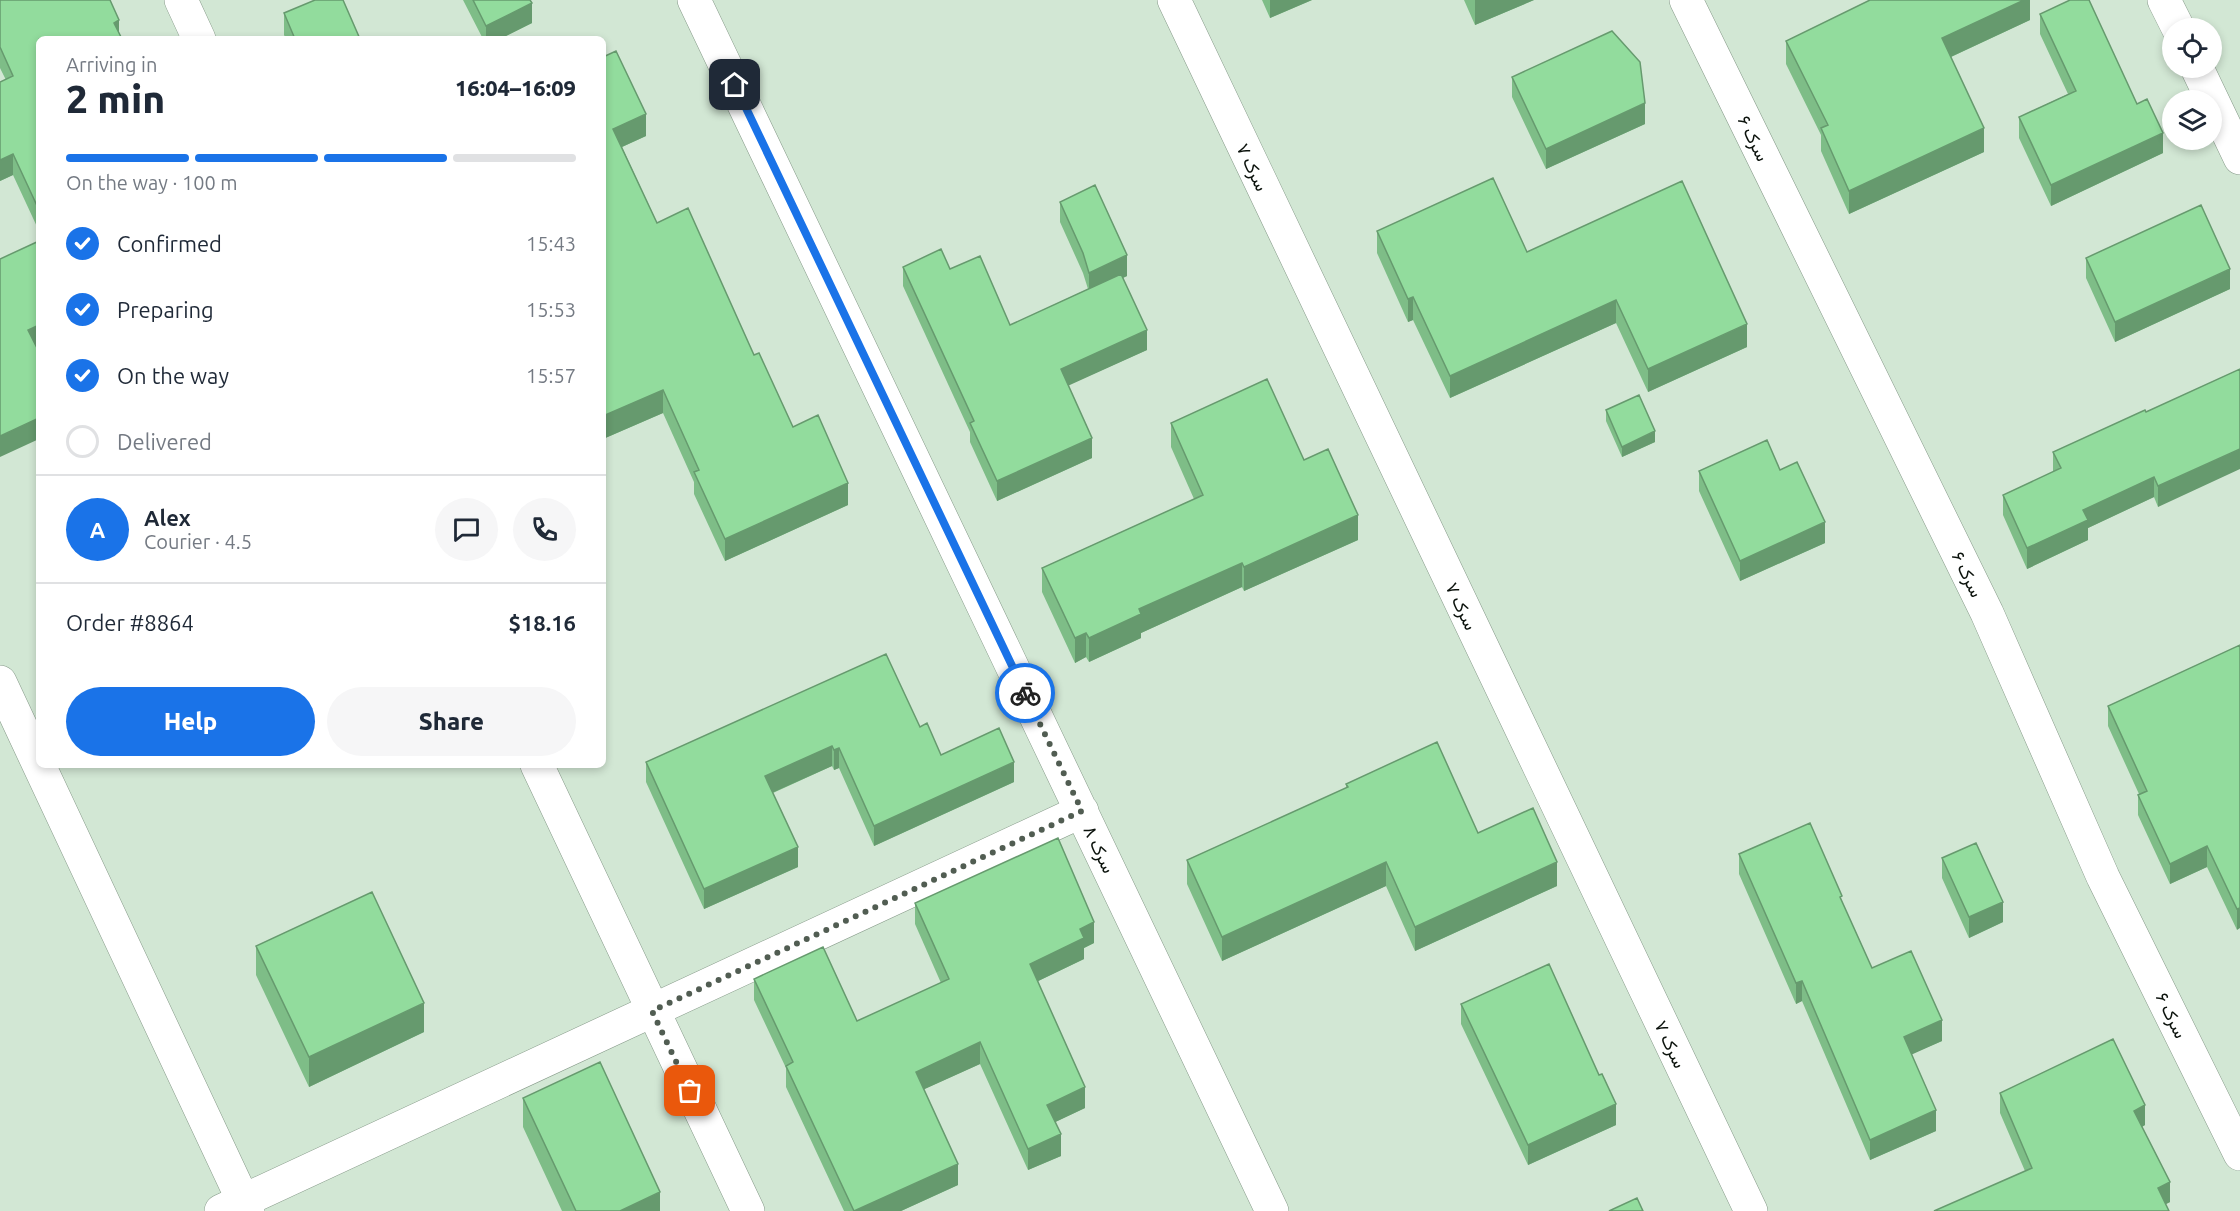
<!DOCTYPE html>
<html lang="en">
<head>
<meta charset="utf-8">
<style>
	body { margin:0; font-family:Ubuntu,Vazirmatn,sans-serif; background:#f6f6f7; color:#1f2937; height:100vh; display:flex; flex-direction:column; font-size:22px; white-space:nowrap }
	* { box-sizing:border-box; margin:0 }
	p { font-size:20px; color:#747a83 }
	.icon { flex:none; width:33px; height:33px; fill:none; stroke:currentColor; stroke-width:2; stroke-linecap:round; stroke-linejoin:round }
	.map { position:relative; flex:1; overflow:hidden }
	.drawer { position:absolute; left:36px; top:36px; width:570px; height:732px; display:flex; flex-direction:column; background:#fff; border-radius:9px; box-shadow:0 3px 9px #0003 }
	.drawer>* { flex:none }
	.tools { position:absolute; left:2162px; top:18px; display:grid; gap:12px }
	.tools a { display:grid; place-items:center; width:60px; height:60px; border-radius:50%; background:#fff; box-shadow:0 3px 9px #0003; font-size:30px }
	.pin { position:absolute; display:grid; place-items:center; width:51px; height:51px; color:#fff; margin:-26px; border-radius:12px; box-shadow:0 3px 9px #0006 }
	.courier { position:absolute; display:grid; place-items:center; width:60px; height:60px; margin:-30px; border:4px solid #1a73e8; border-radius:50%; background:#fff; color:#222; box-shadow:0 2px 8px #0007 }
	.head em { font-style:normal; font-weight:800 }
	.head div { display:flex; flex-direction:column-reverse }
	.head { display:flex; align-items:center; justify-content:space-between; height:102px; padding:0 30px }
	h1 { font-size:39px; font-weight:800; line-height:45px }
	.bar { display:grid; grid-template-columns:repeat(4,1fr); gap:9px 6px; align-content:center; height:72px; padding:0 30px }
	.bar i { height:8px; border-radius:4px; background:#e0e1e3 }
	.bar .on { background:#1a73e8 }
	.bar p { grid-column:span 4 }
	.line { display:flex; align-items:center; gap:15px; padding:0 30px; border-top:2px solid #e0e1e3 }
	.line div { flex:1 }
	.round { display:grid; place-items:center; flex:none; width:63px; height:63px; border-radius:32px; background:#f6f6f7 }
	ol { padding:0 30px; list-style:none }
	li { display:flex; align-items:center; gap:18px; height:66px }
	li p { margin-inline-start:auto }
	li .icon { padding:6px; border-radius:50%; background:#1a73e8; color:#fff; stroke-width:4 }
	li:last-child { color:#747a83 }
	li i { width:33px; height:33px; border:3px solid #e0e1e3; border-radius:50% }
	.primary-button { display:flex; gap:12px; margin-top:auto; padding:12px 30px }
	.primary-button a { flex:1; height:69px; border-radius:36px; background:#1a73e8; color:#fff; font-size:24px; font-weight:800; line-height:69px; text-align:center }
	.primary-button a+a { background:#f6f6f7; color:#1f2937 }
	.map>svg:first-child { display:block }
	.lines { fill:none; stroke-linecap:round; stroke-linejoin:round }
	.minor-casing { stroke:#869a89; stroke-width:34 }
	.minor { stroke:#fff; stroke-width:33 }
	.wall { fill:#7ebd87 }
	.shaded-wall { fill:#669a6e }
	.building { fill:#92dc9d; stroke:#669a6e; stroke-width:1.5 }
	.done { stroke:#515d52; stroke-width:6; stroke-dasharray:0 10.8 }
	.route { stroke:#1a73e8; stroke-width:8 }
	.labels { text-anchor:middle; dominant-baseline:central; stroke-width:4.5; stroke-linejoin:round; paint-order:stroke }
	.street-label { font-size:18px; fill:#0b120c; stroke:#fff }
</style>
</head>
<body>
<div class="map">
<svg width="2240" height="1211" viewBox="0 0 2240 1211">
	<rect width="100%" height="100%" fill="#d2e7d4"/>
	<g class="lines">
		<defs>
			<path id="minor" d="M 181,0 L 199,39
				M 694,0 L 1272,1211
				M 1174,0 L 1751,1211
				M 1686,0 L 1987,613 L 2103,877 L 2240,1154
				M 2164,0 L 2178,28
				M 2197,68 L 2240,158
				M 0,682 L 248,1211
				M 537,765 L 748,1211
				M 221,1211 L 1082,811"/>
		</defs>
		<use href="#minor" class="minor-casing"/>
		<use href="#minor" class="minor"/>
	</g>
	<path class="wall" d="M 0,0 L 39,39 L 39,231 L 13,175 L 0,181 L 0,82 L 6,80 L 0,68 Z
		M 463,0 L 530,0 L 532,23 L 500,39 L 483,39 Z
		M 1262,0 L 1312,0 L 1270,18 Z
		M 1464,0 L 1534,0 L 1475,25 Z
		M 2030,0 L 2030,20 L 1951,57 L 1984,152 L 1849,214 L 1821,151 L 1821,135 L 1786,64 L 1786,41 Z
		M 284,13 L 360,39 L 286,39 L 284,35 Z
		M 2040,14 L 2137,104 L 2163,153 L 2051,206 L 2019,138 L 2019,117 L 2068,94 L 2040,34 Z
		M 603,57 L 646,136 L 622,147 L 657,223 L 754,355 L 793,427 L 848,505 L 725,561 L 694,494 L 694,482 L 663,413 L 603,439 Z
		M 1512,77 L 1645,124 L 1546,169 L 1512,97 Z
		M 1060,202 L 1127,276 L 1123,278 L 1147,350 L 1068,385 L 1092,458 L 997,501 L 970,442 L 970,432 L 903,286 L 903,267 L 950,269 L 1010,325 L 1088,289 L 1083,273 L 1060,222 Z
		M 1377,231 L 1527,252 L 1747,347 L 1648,392 L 1616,323 L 1450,398 L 1413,320 L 1408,322 L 1377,253 Z
		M 2086,258 L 2230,289 L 2115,342 L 2086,278 Z
		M 2240,369 L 2158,507 L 2154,497 L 2088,528 L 2088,540 L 2027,569 L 2003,515 L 2003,495 L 2053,472 L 2053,452 L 2146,412 Z
		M 1606,410 L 1655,442 L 1622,457 L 1606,421 Z
		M 1171,423 L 1304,460 L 1358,540 L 1244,591 L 1242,587 L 1141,633 L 1141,638 L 1089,662 L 1086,657 L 1075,663 L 1042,592 L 1042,568 L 1194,499 L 1171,447 Z
		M 1699,471 L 1825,543 L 1740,581 L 1699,491 Z
		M 2240,645 L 2237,930 L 2207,867 L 2170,884 L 2138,815 L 2138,795 L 2139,794 L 2108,726 L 2108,706 Z
		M 920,727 L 941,755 L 1014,782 L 874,846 L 839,768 L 834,770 L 832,766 L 773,793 L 798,867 L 704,909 L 646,782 L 646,762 Z
		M 1346,784 L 1478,833 L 1557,886 L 1415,951 L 1386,886 L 1222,961 L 1187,884 L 1187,860 L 1346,788 Z
		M 1739,854 L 1842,902 L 1872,968 L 1942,1041 L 1911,1054 L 1936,1131 L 1870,1160 L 1802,1001 L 1796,1004 L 1739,874 Z
		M 1942,858 L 2003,922 L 1969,938 L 1942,878 Z
		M 915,903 L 1094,943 L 1084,948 L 1084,959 L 1038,981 L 1085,1108 L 1055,1122 L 1061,1156 L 1028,1170 L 980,1064 L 924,1089 L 958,1185 L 901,1211 L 844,1211 L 786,1087 L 786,1068 L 754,1000 L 754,979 L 857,1021 L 941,983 L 915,924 Z
		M 256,946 L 424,1032 L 309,1087 L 256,975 Z
		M 1461,1004 L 1616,1125 L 1528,1165 L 1461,1024 Z
		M 2000,1093 L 2145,1125 L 2142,1127 L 2170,1202 L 2166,1204 L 2025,1171 L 2000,1113 Z
		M 523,1098 L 660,1211 L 562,1211 L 523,1127 Z"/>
	<path class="shaded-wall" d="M 1270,0 L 1312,0 L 1270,18 Z
		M 1475,0 L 1534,0 L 1475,25 Z
		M 2024,0 L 2030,0 L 2030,20 L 1942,61 L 1942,38 Z
		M 532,3 L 532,23 L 500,39 L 486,39 L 486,26 Z
		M 119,20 L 119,39 L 114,23 Z
		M 1645,103 L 1645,124 L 1546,169 L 1546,149 Z
		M 646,114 L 646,136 L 613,151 L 613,129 Z
		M 1984,128 L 1984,152 L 1849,214 L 1849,191 Z
		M 2163,133 L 2163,153 L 2051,206 L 2051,185 Z
		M 13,154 L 13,175 L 0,181 L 0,160 Z
		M 1127,255 L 1127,276 L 1089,293 L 1089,273 Z
		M 2230,269 L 2230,289 L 2115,342 L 2115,322 Z
		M 1413,297 L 1413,320 L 1408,322 L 1408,299 Z
		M 1616,300 L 1616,323 L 1450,398 L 1450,376 Z
		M 1747,324 L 1747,347 L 1648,392 L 1648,369 Z
		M 39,325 L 39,346 L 28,351 L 28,330 Z
		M 1147,330 L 1147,350 L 1061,389 L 1061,369 Z
		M 663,390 L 663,413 L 603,439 L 603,416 Z
		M 39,418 L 39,439 L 0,457 L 0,436 Z
		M 1655,431 L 1655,442 L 1622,457 L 1622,447 Z
		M 1092,438 L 1092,458 L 997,501 L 997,481 Z
		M 2240,449 L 2240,469 L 2158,507 L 2158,486 Z
		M 2154,477 L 2154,497 L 2088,528 L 2088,540 L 2027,569 L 2027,548 L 2083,510 Z
		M 848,483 L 848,505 L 725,561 L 725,539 Z
		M 1358,515 L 1358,540 L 1244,591 L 1244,567 Z
		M 1825,522 L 1825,543 L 1740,581 L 1740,561 Z
		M 1242,563 L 1242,587 L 1141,633 L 1141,638 L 1089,662 L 1089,638 L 1139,609 Z
		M 1086,633 L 1086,657 L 1075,663 L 1075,638 Z
		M 832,746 L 832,766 L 765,796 L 765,776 Z
		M 839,748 L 839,768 L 834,770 L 834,750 Z
		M 1014,762 L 1014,782 L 874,846 L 874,826 Z
		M 2207,846 L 2207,867 L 2170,884 L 2170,864 Z
		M 798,847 L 798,867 L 704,909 L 704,889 Z
		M 1386,862 L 1386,886 L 1222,961 L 1222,937 Z
		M 1557,862 L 1557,886 L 1415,951 L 1415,927 Z
		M 2003,902 L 2003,922 L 1969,938 L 1969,917 Z
		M 2240,908 L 2240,928 L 2237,930 L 2237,909 Z
		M 1094,922 L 1094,943 L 1084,948 L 1084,959 L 1030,985 L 1030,964 L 1080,929 Z
		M 1802,981 L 1802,1001 L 1796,1004 L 1796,983 Z
		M 424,1003 L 424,1032 L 309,1087 L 309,1057 Z
		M 1942,1020 L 1942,1041 L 1904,1058 L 1904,1037 Z
		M 980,1042 L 980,1064 L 916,1093 L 916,1072 Z
		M 1085,1087 L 1085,1108 L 1047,1126 L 1047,1105 Z
		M 1616,1104 L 1616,1125 L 1528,1165 L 1528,1145 Z
		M 2145,1105 L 2145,1125 L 2134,1131 L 2134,1111 Z
		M 1936,1110 L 1936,1131 L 1870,1160 L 1870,1140 Z
		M 1061,1134 L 1061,1156 L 1028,1170 L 1028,1149 Z
		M 958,1164 L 958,1185 L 901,1211 L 854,1211 Z
		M 2170,1182 L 2170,1202 L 2158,1208 L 2158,1188 Z
		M 660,1192 L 660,1211 L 620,1211 Z"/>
	<path class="building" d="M 0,0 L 110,0 L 119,20 L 114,23 L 122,39 L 39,39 L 39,210 L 13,154 L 0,160 L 0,82 L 13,76 L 0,47 Z
		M 315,0 L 343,0 L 360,39 L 295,39 L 284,13 Z
		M 473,0 L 530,0 L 532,3 L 486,26 Z
		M 1870,0 L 2024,0 L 1942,38 L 1984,128 L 1849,191 L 1821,128 L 1828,125 L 1786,41 Z
		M 2070,0 L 2089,0 L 2137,104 L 2147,99 L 2163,133 L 2051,185 L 2019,117 L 2076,91 L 2040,14 Z
		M 1612,31 L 1640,62 L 1645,103 L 1546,149 L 1512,77 Z
		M 616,51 L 646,114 L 613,129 L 657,223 L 688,208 L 754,355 L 759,353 L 793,427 L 818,415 L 848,483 L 725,539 L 694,472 L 699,470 L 663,390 L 603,416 L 603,57 Z
		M 1493,178 L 1527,252 L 1682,181 L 1747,324 L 1648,369 L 1616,300 L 1450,376 L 1413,297 L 1408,299 L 1377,231 Z
		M 1095,185 L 1127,255 L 1089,273 L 1083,253 L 1060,202 Z
		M 2201,205 L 2230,269 L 2115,322 L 2086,258 Z
		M 39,241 L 39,325 L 28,330 L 39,352 L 39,418 L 0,436 L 0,259 Z
		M 941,249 L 950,269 L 980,256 L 1010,325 L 1121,274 L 1147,330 L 1061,369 L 1092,438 L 997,481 L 970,423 L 974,421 L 903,267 Z
		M 2240,369 L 2240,449 L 2158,486 L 2154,477 L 2083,510 L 2088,520 L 2027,548 L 2003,495 L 2061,468 L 2053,452 L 2145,410 L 2146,412 Z
		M 1267,379 L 1304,460 L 1328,449 L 1358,515 L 1244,567 L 1242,563 L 1139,609 L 1141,614 L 1089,638 L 1086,633 L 1075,638 L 1042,568 L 1203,495 L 1171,423 Z
		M 1639,395 L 1655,431 L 1622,447 L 1606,410 Z
		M 1767,440 L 1780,470 L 1797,462 L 1825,522 L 1740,561 L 1699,471 Z
		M 2240,645 L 2240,908 L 2237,909 L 2207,846 L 2170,864 L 2138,795 L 2147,791 L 2108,706 Z
		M 886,654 L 920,727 L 927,723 L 941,755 L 999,728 L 1014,762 L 874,826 L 839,748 L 834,750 L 832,746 L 765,776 L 798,847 L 704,889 L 646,762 Z
		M 1437,742 L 1478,833 L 1533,808 L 1557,862 L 1415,927 L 1386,862 L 1222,937 L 1187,860 L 1348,787 L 1346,784 Z
		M 1810,823 L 1842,896 L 1840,897 L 1872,968 L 1911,951 L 1942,1020 L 1904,1037 L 1936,1110 L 1870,1140 L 1802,981 L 1796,983 L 1739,854 Z
		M 1058,838 L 1094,922 L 1080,929 L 1084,938 L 1030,964 L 1085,1087 L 1047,1105 L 1061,1134 L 1028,1149 L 980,1042 L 916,1072 L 958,1164 L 854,1211 L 786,1066 L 793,1062 L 754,979 L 823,947 L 857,1021 L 949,979 L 915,903 Z
		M 1976,843 L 2003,902 L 1969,917 L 1942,858 Z
		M 372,892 L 424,1003 L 309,1057 L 256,946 Z
		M 1549,964 L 1599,1075 L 1602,1074 L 1616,1104 L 1528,1145 L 1461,1004 Z
		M 2113,1039 L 2145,1105 L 2134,1111 L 2170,1182 L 2158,1188 L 2169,1211 L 1934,1211 L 2032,1168 L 2000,1093 Z
		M 600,1062 L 660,1192 L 620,1211 L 576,1211 L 523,1098 Z
		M 1637,1198 L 1643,1211 L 1609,1211 Z"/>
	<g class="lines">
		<path class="done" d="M 690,1091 L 652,1011 L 1082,811 L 1025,693"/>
		<path class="route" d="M 735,85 L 1025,693"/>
	</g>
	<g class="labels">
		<g class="street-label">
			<text transform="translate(1754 138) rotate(64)">سرک ۶</text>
			<text transform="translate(1253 167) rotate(65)">سرک ۷</text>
			<text transform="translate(1968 574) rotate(64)">سرک ۶</text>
			<text transform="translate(1462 606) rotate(65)">سرک ۷</text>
			<text transform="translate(1100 849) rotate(65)">سرک ۸</text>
			<text transform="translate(2172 1015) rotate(64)">سرک ۶</text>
			<text transform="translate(1671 1044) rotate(65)">سرک ۷</text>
		</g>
	</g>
</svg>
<div class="tools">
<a><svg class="icon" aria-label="locate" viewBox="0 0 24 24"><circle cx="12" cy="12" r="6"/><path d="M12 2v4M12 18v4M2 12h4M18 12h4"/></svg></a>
<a><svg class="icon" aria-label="layers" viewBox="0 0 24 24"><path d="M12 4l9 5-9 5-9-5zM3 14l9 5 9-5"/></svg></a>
</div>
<div class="pin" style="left:690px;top:1091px;background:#ea580c"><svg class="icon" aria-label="bag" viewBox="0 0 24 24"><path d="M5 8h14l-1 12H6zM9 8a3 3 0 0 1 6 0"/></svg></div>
<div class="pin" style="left:735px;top:85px;background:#1f2937"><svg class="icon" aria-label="home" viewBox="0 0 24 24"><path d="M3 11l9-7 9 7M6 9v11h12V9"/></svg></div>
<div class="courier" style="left:1025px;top:693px"><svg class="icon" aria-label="bike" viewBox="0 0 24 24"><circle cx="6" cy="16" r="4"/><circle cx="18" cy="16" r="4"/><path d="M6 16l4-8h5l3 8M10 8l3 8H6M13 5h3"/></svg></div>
<section class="drawer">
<div class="head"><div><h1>2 min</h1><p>Arriving in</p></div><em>16:04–16:09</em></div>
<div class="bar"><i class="on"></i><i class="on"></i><i class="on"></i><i></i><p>On the way · 100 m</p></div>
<ol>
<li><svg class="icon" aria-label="check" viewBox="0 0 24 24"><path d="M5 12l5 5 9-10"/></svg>Confirmed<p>15:43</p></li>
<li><svg class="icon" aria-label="check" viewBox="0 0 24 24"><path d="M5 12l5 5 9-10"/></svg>Preparing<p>15:53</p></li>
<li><svg class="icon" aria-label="check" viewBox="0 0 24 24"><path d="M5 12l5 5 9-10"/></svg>On the way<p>15:57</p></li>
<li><i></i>Delivered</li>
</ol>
<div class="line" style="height:108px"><b class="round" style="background:#1a73e8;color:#fff">A</b><div><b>Alex</b><p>Courier · 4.5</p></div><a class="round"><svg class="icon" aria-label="chat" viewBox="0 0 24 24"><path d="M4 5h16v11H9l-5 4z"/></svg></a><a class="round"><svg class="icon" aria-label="phone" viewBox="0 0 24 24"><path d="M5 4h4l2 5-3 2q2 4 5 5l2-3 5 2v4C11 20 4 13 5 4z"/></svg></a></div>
<div class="line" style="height:78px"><div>Order #8864</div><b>$18.16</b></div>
<div class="primary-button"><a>Help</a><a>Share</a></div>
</section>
</div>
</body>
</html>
